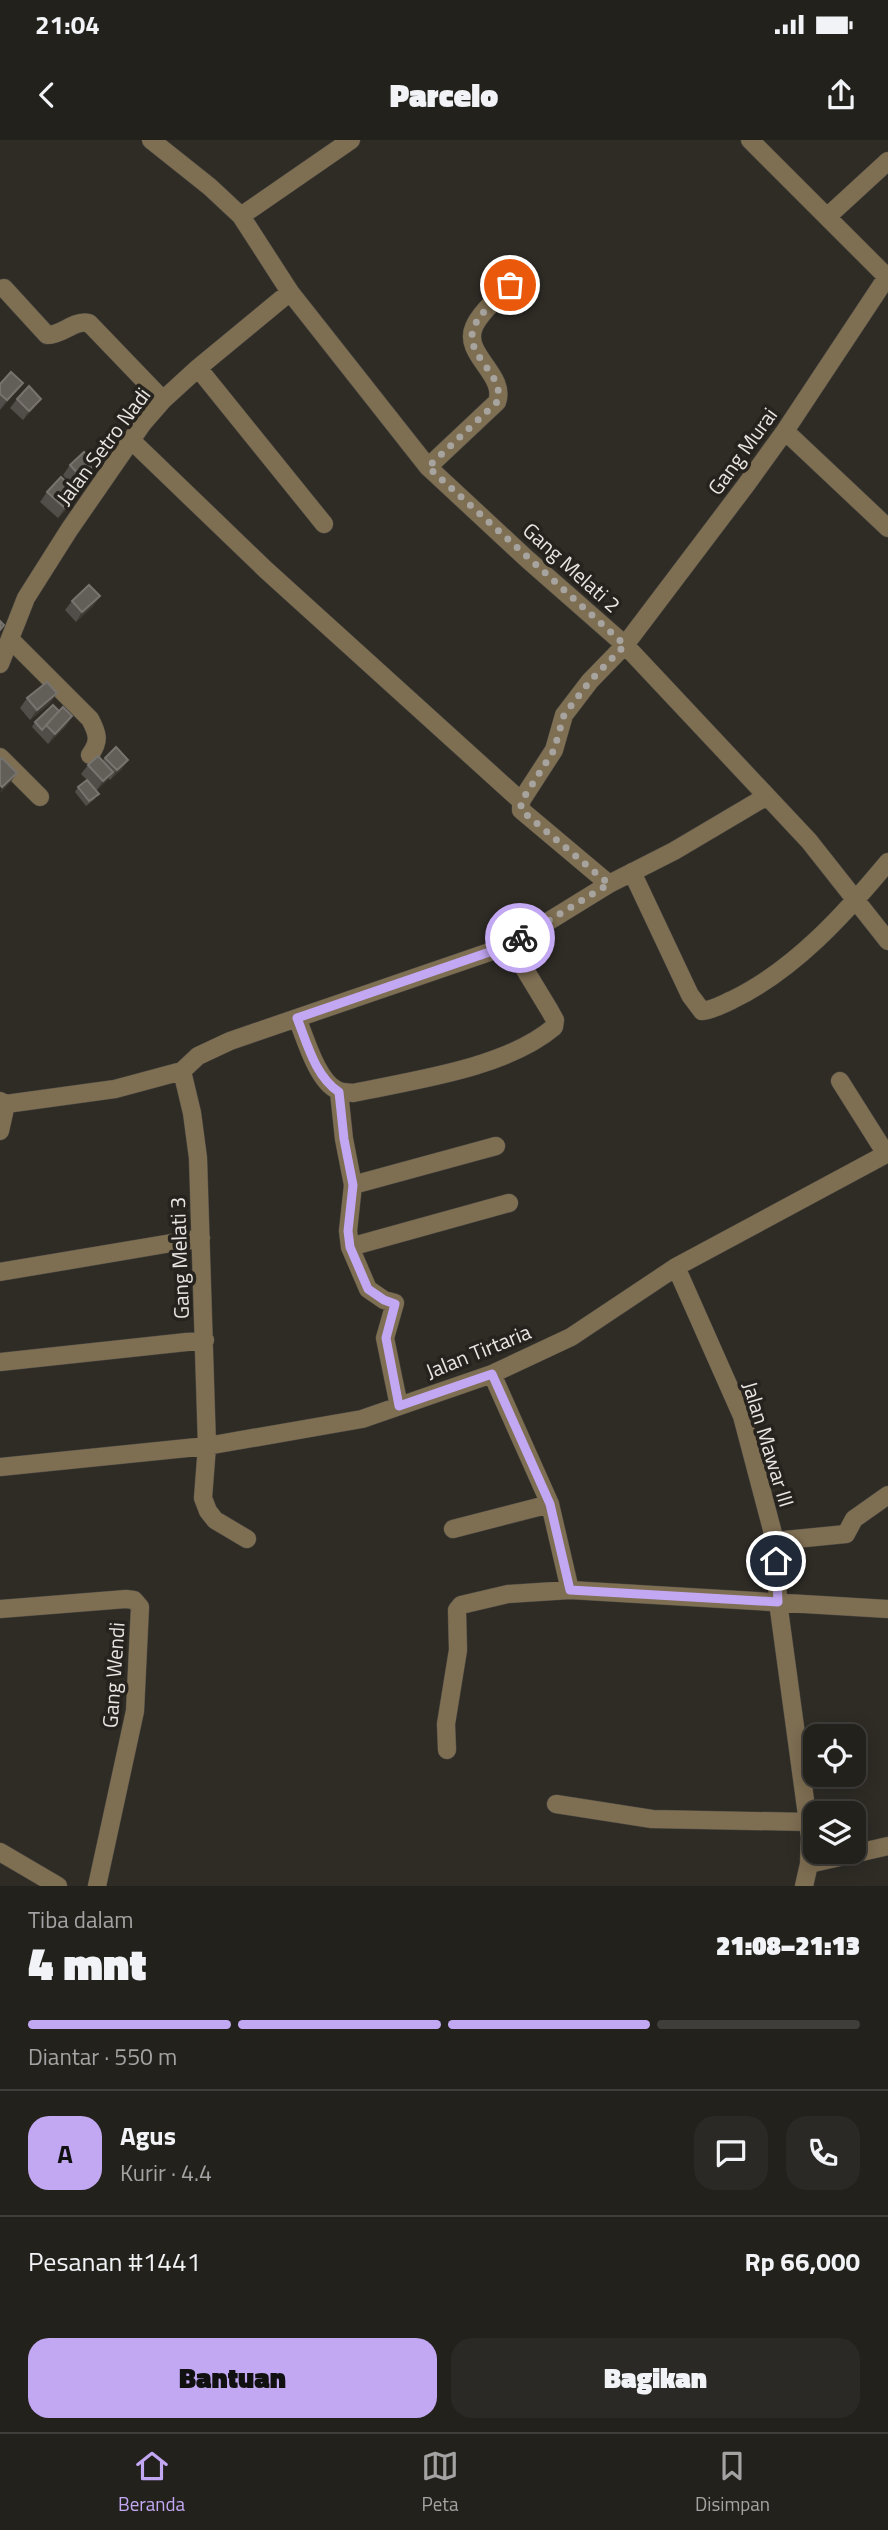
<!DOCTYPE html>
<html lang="id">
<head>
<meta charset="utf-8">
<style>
	body { margin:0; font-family:"Titillium Web",sans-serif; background:#2b2925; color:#f1f3f6; height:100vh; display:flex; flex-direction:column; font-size:26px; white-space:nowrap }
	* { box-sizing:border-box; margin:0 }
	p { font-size:23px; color:#a3a3a3 }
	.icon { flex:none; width:38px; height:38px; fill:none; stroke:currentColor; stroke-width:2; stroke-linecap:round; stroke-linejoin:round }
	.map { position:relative; height:1746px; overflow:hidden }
	.drawer { display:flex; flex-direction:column; background:#23211c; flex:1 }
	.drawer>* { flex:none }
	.tools { position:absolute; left:803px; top:1584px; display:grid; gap:14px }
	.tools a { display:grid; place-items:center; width:63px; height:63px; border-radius:14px; background:#23211c; box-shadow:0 4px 18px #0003,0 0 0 2px #403e3b; font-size:35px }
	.pin { position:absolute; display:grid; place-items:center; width:60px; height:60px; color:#fff; margin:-30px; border:4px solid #fff; border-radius:50%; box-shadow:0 2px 7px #0007 }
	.courier { position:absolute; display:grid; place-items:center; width:70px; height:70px; margin:-35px; border:5px solid #c2a7f2; border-radius:50%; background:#fff; color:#222; box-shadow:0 2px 9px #0007 }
	.overview em { font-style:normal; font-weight:800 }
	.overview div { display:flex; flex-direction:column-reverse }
	.overview { display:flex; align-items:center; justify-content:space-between; height:119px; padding:0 28px }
	h1 { font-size:46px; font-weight:800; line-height:52px }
	.bar { display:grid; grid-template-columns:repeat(4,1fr); gap:10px 7px; align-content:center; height:84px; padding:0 28px }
	.bar i { height:9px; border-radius:5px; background:#403e3b }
	.bar .on { background:#c2a7f2 }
	.bar p { grid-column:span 4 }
	.line { display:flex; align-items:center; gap:18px; padding:0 28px; border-top:2px solid #403e3b }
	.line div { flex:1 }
	.round { display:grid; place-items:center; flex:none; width:74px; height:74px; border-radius:21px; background:#2b2925 }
	.button { display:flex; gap:14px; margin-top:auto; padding:14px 28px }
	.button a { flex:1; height:80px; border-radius:21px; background:#c2a7f2; color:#111; font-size:28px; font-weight:800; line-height:80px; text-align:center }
	.button a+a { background:#2b2925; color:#f1f3f6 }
	.status { display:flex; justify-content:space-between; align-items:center; height:49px; padding:0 35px; background:#23211c; direction:ltr }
	.status svg { height:19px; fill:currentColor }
	header { display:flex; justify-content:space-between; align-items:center; height:91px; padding:0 28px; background:#23211c; font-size:32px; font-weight:800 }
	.menu { display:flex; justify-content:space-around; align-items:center; height:98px; border-top:2px solid #403e3b; background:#23211c; font-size:19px; color:#a3a3a3 }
	.menu a { display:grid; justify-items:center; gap:4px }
	.menu .on { color:#c2a7f2 }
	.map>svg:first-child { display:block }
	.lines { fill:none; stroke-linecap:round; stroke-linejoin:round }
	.minor-casing { stroke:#4d4a44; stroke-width:19 }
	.minor { stroke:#7e6e52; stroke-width:18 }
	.wall { fill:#514d48 }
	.shaded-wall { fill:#3d3933 }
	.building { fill:#625e58; stroke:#77736e; stroke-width:2 }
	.done { stroke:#a7a4a0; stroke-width:7; stroke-dasharray:0 12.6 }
	.route { stroke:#c2a7f2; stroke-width:9 }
	.labels { text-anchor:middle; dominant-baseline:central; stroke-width:7; stroke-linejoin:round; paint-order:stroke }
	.street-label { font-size:21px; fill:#e8e5e2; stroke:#26221d }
</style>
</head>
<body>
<div class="status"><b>21:04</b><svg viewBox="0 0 49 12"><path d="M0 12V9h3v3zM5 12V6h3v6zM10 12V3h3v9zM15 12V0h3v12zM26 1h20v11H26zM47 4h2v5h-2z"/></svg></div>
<header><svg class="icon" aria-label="back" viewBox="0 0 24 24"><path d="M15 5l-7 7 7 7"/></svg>Parcelo<svg class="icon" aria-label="share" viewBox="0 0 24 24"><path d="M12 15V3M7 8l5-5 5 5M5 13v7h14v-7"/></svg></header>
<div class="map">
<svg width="888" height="1746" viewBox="0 0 888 1746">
	<rect width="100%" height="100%" fill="#2f2c26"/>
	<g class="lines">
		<defs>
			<path id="minor" d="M 151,0 L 210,47 L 241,76 L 290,152 L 428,327 L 527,419 L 625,505 L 809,701 L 888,801
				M 750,0 L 888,138
				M 241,76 L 351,0
				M 827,77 L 888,21
				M 4,148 L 47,195 C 63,195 73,180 89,183 L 163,260
				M 198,228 L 324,384
				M 785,291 L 888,388
				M 131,300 L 266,430 L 521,661 L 521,670 L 609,744
				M 428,327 L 497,262 C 507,235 462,214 474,187 C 480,172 499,157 510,145
				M 11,500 L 90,579 C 98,594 100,601 90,615
				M 0,524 L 26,458 L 69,390 L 143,283 L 163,260 L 198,228 L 290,152
				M 0,617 L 40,657
				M 521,661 L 554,610 L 564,575 L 590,541 L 625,505 L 746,345 L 785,291 L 887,137
				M 632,732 L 690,855 L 702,871 C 713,870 721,865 732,860 C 794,830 844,775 888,722
				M 297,878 C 305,897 317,941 337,950 C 342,953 348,952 353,953 C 414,940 506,928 554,887 L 555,880 L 550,871 L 510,805
				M 182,931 L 192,973 L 198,1018 L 207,1306 L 203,1358 L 208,1371 L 215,1380 L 247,1399
				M 840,941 L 886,1014
				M 339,952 L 344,999 L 353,1045 L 348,1091 L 350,1107 L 368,1149 L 384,1160 L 395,1163 L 385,1198 L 399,1266
				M 0,961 L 6,964 L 115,949 L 182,931 L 198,916 L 230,901 L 510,805 L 609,744 L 674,711 L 767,656
				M 0,991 L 6,964
				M 353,1045 L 496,1006
				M 350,1107 L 509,1063
				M 676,1127 L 742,1276 L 775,1401 L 778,1462 L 810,1697 L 809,1724 L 804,1746
				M 0,1132 L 201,1098
				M 0,1222 L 205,1200
				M 492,1234 L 550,1364 L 570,1450
				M 0,1327 L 207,1306 L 362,1279 L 492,1234 L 571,1197 L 676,1127 L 888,1013
				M 453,1389 L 550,1364
				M 775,1401 L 846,1394 L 854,1379 L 888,1355
				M 0,1469 L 126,1459 L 134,1460 L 140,1467 L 135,1571 L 97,1746
				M 447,1610 L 446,1584 L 458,1510 L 457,1470 L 461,1465 L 508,1454 L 570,1450 L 888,1469
				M 556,1664 L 652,1679 L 808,1682
				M 0,1712 L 58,1746
				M 809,1724 L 888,1706"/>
		</defs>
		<use href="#minor" class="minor-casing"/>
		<use href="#minor" class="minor"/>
	</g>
	<path class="wall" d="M 23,243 L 16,252 L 0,270 L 0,244 Z
		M 17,259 L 34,268 L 23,280 L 10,268 Z
		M 70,325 L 89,333 L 74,347 L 63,335 Z
		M 47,352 L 79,353 L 72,363 L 58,378 L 40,362 Z
		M 100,456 L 93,466 L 76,482 L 65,470 L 72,461 Z
		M 57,553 L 50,563 L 30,580 L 20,568 L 27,558 Z
		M 59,571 L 72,576 L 66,586 L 48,604 L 32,587 L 35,582 Z
		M 105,618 L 128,620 L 121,630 L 110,640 L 108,638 L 96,651 L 95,659 L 86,666 L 75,652 L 78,647 L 87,640 L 81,634 L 88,625 L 102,621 Z"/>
	<path class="shaded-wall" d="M 23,243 L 16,252 L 0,270 L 7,260 Z
		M 41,259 L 34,268 L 23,280 L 29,271 Z
		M 96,324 L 89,333 L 74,347 L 81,337 Z
		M 79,353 L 72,363 L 58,378 L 65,368 Z
		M 100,456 L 93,466 L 76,482 L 82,472 Z
		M 57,553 L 50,563 L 30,580 L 37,570 Z
		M 72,576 L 66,586 L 48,604 L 55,594 Z
		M 128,620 L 121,630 L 110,640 L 117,630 Z
		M 113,632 L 106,642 L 96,651 L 103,641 Z
		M 17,633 L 10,643 L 0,653 L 2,647 Z"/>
	<path class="building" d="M 11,232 L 23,243 L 7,260 L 0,254 L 0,244 Z
		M 29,246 L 41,259 L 29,271 L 17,259 Z
		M 84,312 L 96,324 L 81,337 L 70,325 Z
		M 61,337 L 79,353 L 65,368 L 47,352 Z
		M 89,445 L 100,456 L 82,472 L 72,461 Z
		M 0,481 L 4,485 L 0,490 Z
		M 47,542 L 57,553 L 37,570 L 27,558 Z
		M 53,565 L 59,571 L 42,590 L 35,582 Z
		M 63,567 L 72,576 L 55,594 L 46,585 Z
		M 116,607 L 128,620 L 117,630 L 105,618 Z
		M 98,616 L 113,632 L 103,641 L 88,625 Z
		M 2,618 L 17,633 L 2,647 L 0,645 L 0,620 Z
		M 87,640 L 99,654 L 89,661 L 78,647 Z"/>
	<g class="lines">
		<path class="done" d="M 510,145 C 499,157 480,172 474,187 C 462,215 507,235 497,262 L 428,327 L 625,505 L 590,541 L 564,575 L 554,610 L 521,662 L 521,670 L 609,744 L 520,798"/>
		<path class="route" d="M 520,798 L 510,805 L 297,878 C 307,903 315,936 339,952 L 344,999 L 353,1045 L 348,1091 L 350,1107 L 368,1149 L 384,1160 L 395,1164 L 386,1198 L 399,1266 L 492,1234 L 550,1364 L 570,1450 L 778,1462 L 776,1421"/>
	</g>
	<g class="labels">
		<g class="street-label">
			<text transform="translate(103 306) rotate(-53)">Jalan Setro Nadi</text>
			<text transform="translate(742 311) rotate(-54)">Gang Murai</text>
			<text transform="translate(572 427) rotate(42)">Gang Melati 2</text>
			<text transform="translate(179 1118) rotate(-92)">Gang Melati 3</text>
			<text transform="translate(478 1211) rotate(-22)">Jalan Tirtaria</text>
			<text transform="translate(769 1304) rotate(73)">Jalan Mawar III</text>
			<text transform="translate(113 1535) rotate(-86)">Gang Wendi</text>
		</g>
	</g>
</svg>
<div class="tools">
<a><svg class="icon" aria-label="locate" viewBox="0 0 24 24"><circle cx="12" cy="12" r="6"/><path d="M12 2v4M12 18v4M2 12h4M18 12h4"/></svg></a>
<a><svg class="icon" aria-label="layers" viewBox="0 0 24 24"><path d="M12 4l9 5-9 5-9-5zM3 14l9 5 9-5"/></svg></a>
</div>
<div class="pin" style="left:510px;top:145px;background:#ea580c"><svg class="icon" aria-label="bag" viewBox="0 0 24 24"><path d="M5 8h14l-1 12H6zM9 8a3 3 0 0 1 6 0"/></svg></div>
<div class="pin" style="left:776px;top:1421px;background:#1f2937"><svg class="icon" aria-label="home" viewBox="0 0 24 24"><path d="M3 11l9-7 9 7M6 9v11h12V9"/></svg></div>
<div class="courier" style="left:520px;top:798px"><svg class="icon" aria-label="bike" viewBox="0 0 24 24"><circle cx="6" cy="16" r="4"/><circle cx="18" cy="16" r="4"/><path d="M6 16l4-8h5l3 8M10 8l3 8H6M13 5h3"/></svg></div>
</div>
<section class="drawer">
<div class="overview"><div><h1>4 mnt</h1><p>Tiba dalam</p></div><em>21:08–21:13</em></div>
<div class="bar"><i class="on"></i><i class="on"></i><i class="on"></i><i></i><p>Diantar · 550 m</p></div>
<div class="line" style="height:126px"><b class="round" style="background:#c2a7f2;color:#111">A</b><div><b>Agus</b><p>Kurir · 4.4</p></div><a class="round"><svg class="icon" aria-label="chat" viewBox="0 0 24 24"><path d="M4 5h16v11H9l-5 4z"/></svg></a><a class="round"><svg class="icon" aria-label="phone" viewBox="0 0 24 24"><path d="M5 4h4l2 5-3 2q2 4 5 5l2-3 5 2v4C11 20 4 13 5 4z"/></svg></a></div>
<div class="line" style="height:91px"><div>Pesanan #1441</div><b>Rp 66,000</b></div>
<div class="button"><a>Bantuan</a><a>Bagikan</a></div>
</section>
<nav class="menu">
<a class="on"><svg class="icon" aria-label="home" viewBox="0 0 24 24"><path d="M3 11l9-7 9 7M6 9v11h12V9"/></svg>Beranda</a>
<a><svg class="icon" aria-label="map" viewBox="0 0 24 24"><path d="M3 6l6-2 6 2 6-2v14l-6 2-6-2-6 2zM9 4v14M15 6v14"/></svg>Peta</a>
<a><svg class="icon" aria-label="saved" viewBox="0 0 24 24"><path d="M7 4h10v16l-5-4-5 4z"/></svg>Disimpan</a>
</nav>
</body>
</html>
